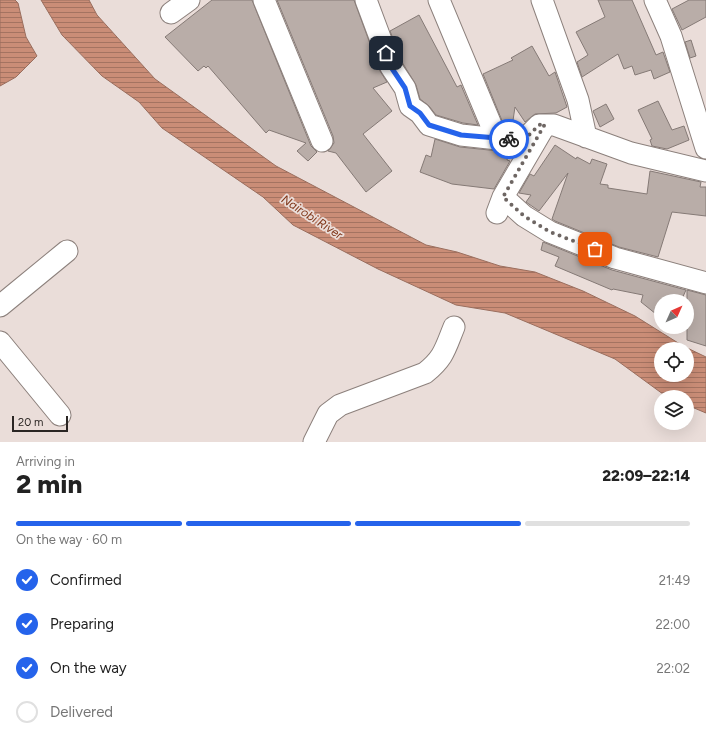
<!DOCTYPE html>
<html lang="en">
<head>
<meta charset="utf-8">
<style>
	body { margin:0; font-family:Figtree,sans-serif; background:#f6f6f6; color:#222; height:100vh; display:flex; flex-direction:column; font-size:15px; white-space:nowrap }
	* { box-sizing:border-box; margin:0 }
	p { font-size:13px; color:#767676 }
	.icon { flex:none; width:22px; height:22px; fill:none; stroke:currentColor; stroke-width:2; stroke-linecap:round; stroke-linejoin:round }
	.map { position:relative; height:442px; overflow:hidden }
	.details { display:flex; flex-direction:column; background:#fff; flex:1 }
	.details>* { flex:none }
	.needle { width:26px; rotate:45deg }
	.tools { position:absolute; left:654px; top:294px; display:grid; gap:8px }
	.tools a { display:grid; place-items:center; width:40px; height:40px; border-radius:50%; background:#fff; box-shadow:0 4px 16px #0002; font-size:20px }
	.scale { position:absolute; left:12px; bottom:10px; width:56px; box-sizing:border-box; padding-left:4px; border:2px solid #2b2624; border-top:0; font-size:11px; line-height:14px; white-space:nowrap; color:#2b2624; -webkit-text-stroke:3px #eaddd9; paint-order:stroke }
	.pin { position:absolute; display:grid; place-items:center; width:34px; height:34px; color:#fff; margin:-17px; border-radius:8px; box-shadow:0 2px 6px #0006 }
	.courier { position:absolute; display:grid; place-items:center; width:40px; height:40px; margin:-20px; border:3px solid #2563eb; border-radius:50%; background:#fff; color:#222; box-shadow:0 1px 5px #0007 }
	.overview em { font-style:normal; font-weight:800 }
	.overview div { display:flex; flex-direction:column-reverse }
	.overview { display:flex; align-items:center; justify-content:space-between; height:68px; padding:0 16px }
	h1 { font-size:26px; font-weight:800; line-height:30px }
	.bar { display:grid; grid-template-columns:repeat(4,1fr); gap:6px 4px; align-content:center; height:48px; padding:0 16px }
	.bar i { height:5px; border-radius:3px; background:#e0e0e0 }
	.bar .on { background:#2563eb }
	.bar p { grid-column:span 4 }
	ol { padding:0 16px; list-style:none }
	li { display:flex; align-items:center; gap:12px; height:44px }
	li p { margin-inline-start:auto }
	li .icon { padding:4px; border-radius:50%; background:#2563eb; color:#fff; stroke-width:4 }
	li:last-child { color:#767676 }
	li i { width:22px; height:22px; border:2px solid #e0e0e0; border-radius:50% }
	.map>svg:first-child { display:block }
	.water { fill:url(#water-rules); stroke:#9a6e5e; fill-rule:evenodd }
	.building { fill:#b9ada8; stroke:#857a76 }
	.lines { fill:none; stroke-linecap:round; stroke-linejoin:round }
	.street-casing { stroke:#8c807c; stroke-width:23 }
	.street { stroke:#fff; stroke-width:21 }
	.done { stroke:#6e6663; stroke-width:4; stroke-dasharray:0 7.2 }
	.route { stroke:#2563eb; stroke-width:5 }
	.labels { text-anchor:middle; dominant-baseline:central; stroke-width:3.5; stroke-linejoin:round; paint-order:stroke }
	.water-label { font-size:12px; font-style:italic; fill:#7e3315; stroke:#eaddd9 }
</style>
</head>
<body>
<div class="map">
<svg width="706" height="442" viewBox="0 0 706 442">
	<defs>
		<pattern id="water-rules" width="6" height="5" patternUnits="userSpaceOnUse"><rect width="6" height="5" fill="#ca8d77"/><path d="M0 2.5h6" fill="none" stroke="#a47361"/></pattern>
	</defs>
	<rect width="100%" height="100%" fill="#eaddd9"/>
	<path class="water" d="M 0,0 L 15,0 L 18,3 L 26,37 L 37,56 L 16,77 L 0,86 Z
		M 41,0 L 89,0 L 97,15 L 155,79 L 276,166 L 426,245 L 457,252 L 500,266 L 535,272 L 583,291 L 635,316 L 683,346 L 706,357 L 706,413 L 687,405 L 687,397 L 667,397 L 615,359 L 505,313 L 456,305 L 378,269 L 293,225 L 263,197 L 162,128 L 139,102 L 102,76 L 62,35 ZM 661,349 L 687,349 L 687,375 L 661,375 Z"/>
	<path class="building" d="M 212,0 L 252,0 L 311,146 L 317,152 L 308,161 L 297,151 L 306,143 L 269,130 L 266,133 L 208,66 L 206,68 L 204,66 L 198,71 L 165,37 Z
		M 277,0 L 354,0 L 380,71 L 387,82 L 373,88 L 392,111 L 363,134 L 392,171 L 366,192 L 336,153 L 328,151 L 334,143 L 333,136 Z
		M 598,0 L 632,0 L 656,55 L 663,52 L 670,72 L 654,79 L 651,70 L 635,75 L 632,66 L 624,69 L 618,54 L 582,77 L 577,62 L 588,55 L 576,32 L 605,17 Z
		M 689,0 L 706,0 L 706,17 L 682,30 L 672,9 Z
		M 419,15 L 457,87 L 461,85 L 478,125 L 463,123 L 436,115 L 429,106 L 420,99 L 416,85 L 402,62 L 390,31 Z
		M 691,40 L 696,56 L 690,58 L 685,42 Z
		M 532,46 L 549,76 L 555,72 L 567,107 L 556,113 L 535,114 L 525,122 L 515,107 L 512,127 L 505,128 L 483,74 L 513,60 L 511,58 Z
		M 658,101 L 672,130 L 684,126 L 689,140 L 667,149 L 652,146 L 650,140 L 652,139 L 638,110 Z
		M 606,104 L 614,119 L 600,127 L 593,111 Z
		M 435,139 L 460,147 L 508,152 L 507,160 L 510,161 L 494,189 L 452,184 L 420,172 L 426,155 L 431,157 Z
		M 555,145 L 576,159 L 577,157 L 590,164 L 592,159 L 607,164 L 600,184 L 608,185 L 608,188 L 647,194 L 650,171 L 701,182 L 700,187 L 706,187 L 706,216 L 672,212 L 658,257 L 619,247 L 555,221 L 552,219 L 568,173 L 539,211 L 526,202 L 531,195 L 519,193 L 530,174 L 534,176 Z
		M 543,242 L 612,270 L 686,290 L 681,301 L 661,301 L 661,318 L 641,302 L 643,295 L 613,289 L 612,290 L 555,266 L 559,257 L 541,250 Z
		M 687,290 L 706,295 L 706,346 L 687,340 Z"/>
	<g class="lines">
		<defs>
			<path id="street" d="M 264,0 L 322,141
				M 366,0 L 391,67 L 405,88 L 410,106 L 420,113 L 429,125 L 461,135 L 507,140 L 527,137 L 539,125 L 554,125 L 631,153 L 706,171
				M 439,0 L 497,139
				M 542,0 L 578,100 L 586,137
				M 655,0 L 671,36 L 706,148
				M 171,13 L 189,0
				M 503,197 L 524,216 L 550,232 L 615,258 L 706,283
				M 497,213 L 503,197 L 544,127
				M 0,306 L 67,251
				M 0,342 L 60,415
				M 314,442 L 328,414 L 340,405 L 425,373 C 444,358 445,349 454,327"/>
		</defs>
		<use href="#street" class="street-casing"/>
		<use href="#street" class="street"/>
	</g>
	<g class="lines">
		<path class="done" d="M 509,139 L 527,137 L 539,125 L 545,124 L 503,197 L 524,216 L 550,232 L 595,249"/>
		<path class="route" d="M 386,53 L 391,67 L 405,88 L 410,106 L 420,113 L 429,125 L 461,135 L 509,139"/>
	</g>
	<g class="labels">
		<g class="water-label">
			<text transform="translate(312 217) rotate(33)">Nairobi River</text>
		</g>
	</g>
</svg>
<div class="tools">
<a><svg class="needle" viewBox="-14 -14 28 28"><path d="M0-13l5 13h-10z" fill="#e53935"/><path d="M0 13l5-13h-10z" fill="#767676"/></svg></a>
<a><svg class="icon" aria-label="locate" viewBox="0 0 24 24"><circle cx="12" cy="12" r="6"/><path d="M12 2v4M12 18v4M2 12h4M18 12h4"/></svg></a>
<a><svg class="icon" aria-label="layers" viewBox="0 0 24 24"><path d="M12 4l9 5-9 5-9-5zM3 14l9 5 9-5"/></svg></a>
</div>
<div class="scale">20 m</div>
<div class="pin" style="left:595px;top:249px;background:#ea580c"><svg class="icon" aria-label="bag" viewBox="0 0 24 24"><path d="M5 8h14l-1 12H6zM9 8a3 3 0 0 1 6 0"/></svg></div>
<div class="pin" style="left:386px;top:53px;background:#1f2937"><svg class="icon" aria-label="home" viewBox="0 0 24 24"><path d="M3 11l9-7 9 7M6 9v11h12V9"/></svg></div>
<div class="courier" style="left:509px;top:139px"><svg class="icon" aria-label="bike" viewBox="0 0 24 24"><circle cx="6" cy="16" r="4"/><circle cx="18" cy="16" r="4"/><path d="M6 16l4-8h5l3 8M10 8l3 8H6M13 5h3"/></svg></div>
</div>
<section class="details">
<div class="overview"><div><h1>2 min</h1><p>Arriving in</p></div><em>22:09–22:14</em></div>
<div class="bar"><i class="on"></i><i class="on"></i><i class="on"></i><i></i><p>On the way · 60 m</p></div>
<ol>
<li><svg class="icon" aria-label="check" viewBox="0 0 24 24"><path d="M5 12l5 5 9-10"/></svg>Confirmed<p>21:49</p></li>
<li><svg class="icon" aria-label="check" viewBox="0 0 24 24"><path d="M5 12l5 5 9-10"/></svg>Preparing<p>22:00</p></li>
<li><svg class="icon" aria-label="check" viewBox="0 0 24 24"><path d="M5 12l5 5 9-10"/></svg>On the way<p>22:02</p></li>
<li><i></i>Delivered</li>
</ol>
</section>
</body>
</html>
